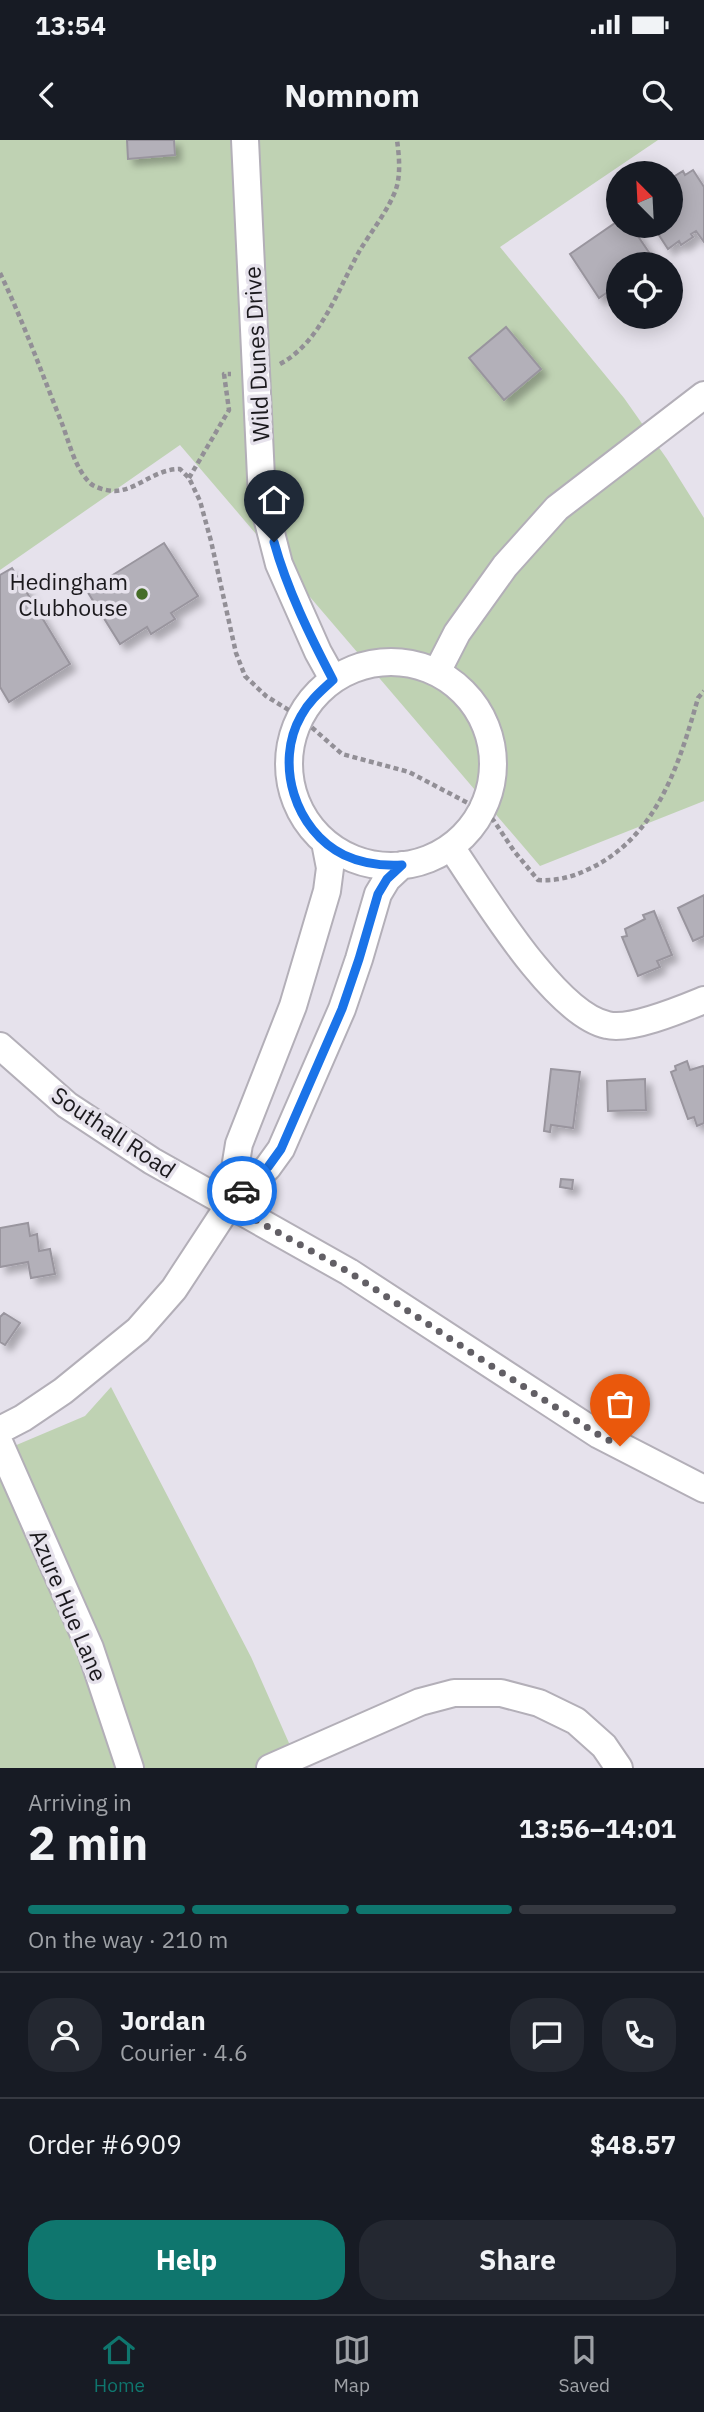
<!DOCTYPE html>
<html lang="en">
<head>
<meta charset="utf-8">
<style>
	body { margin:0; font-family:"IBM Plex Sans",sans-serif; background:#242831; color:#f1f3f6; height:100vh; display:flex; flex-direction:column; font-size:26px; white-space:nowrap }
	* { box-sizing:border-box; margin:0 }
	p { font-size:23px; color:#9ea1a6 }
	.icon { flex:none; width:38px; height:38px; fill:none; stroke:currentColor; stroke-width:2; stroke-linecap:round; stroke-linejoin:round }
	.map { position:relative; height:1628px; overflow:hidden }
	.side { display:flex; flex-direction:column; background:#171b24; flex:1 }
	.side>* { flex:none }
	.needle { width:46px; rotate:336deg }
	.buttons { position:absolute; left:606px; top:21px; display:grid; gap:14px }
	.buttons a { display:grid; place-items:center; width:77px; height:77px; border-radius:50%; background:#171b24; box-shadow:0 4px 18px #0003; font-size:35px }
	.pin { position:absolute; display:grid; place-items:center; width:60px; height:60px; color:#fff; margin:-72px -30px; border-radius:50% 50% 50% 0; rotate:-45deg; box-shadow:0 0 7px #0007 }
	.pin .icon { rotate:45deg }
	.courier { position:absolute; display:grid; place-items:center; width:70px; height:70px; margin:-35px; border:5px solid #1a73e8; border-radius:50%; background:#fff; color:#222; box-shadow:0 2px 9px #0007 }
	.overview em { font-style:normal; font-weight:700 }
	.overview div { display:flex; flex-direction:column-reverse }
	.overview { display:flex; align-items:center; justify-content:space-between; height:119px; padding:0 28px }
	h1 { font-size:46px; font-weight:700; line-height:52px }
	.bar { display:grid; grid-template-columns:repeat(4,1fr); gap:10px 7px; align-content:center; height:84px; padding:0 28px }
	.bar i { height:9px; border-radius:5px; background:#363941 }
	.bar .on { background:#0f766e }
	.bar p { grid-column:span 4 }
	.line { display:flex; align-items:center; gap:18px; padding:0 28px; border-top:2px solid #363941 }
	.line div { flex:1 }
	.round { display:grid; place-items:center; flex:none; width:74px; height:74px; border-radius:28px; background:#242831 }
	.cta { display:flex; gap:14px; margin-top:auto; padding:14px 28px }
	.cta a { flex:1; height:80px; border-radius:28px; background:#0f766e; color:#fff; font-size:28px; font-weight:700; line-height:80px; text-align:center }
	.cta a+a { background:#242831; color:#f1f3f6 }
	.status { display:flex; justify-content:space-between; align-items:center; height:49px; padding:0 35px; background:#171b24; direction:ltr }
	.status svg { height:19px; fill:currentColor }
	header { display:flex; justify-content:space-between; align-items:center; height:91px; padding:0 28px; background:#171b24; font-size:32px; font-weight:700 }
	.tab-bar { display:flex; justify-content:space-around; align-items:center; height:98px; border-top:2px solid #363941; background:#171b24; font-size:19px; color:#9ea1a6 }
	.tab-bar a { display:grid; justify-items:center; gap:4px }
	.tab-bar .on { color:#0f766e }
	.map>svg:first-child { display:block }
	.green { fill:#bfd2b3 }
	.building { fill:#b3b0b9; stroke:#99959e; stroke-width:2; filter:url(#shadow) }
	.lines { fill:none; stroke-linecap:round; stroke-linejoin:round }
	.minor-casing { stroke:#b3afb8; stroke-width:30 }
	.path { stroke:#928f96; stroke-width:4.5; stroke-dasharray:5 3.5; stroke-linecap:butt }
	.minor { stroke:#fff; stroke-width:26 }
	.done { stroke:#625f65; stroke-width:7; stroke-dasharray:0 12.6 }
	.route { stroke:#1a73e8; stroke-width:9 }
	.poi-dot { fill:#466d28; stroke:#e6e2ec; stroke-width:2.5 }
	.labels { text-anchor:middle; dominant-baseline:central; stroke-width:7; stroke-linejoin:round; paint-order:stroke }
	.street-label { font-size:23px; fill:#1b191d; stroke:#e6e2ec }
	.poi-label { font-size:23px; fill:#1b191d; stroke:#e6e2ec; text-anchor:end }
</style>
</head>
<body>
<div class="status"><b>13:54</b><svg viewBox="0 0 49 12"><path d="M0 12V9h3v3zM5 12V6h3v6zM10 12V3h3v9zM15 12V0h3v12zM26 1h20v11H26zM47 4h2v5h-2z"/></svg></div>
<header><svg class="icon" aria-label="back" viewBox="0 0 24 24"><path d="M15 5l-7 7 7 7"/></svg>Nomnom<svg class="icon" aria-label="search" viewBox="0 0 24 24"><circle cx="10" cy="10" r="6"/><path d="M15 15l6 6"/></svg></header>
<div class="map">
<svg width="704" height="1628" viewBox="0 0 704 1628">
	<defs>
		<filter id="shadow"><feDropShadow dx="6" dy="6" stdDeviation="3.5" flood-color="#0004"/></filter>
	</defs>
	<rect width="100%" height="100%" fill="#e6e2ec"/>
	<path class="green" d="M 0,0 L 658,0 L 500,107 L 624,258 L 667,319 L 704,378 L 704,661 L 540,726 L 180,305 L 0,430 Z
		M 111,1247 L 251,1517 L 300,1628 L 0,1628 L 0,1312 L 85,1276 Z"/>
	<path class="building" d="M 127,0 L 174,0 L 175,15 L 128,19 Z
		M 693,30 L 704,47 L 704,102 L 696,91 L 691,94 L 693,97 L 681,105 L 679,101 L 668,109 L 653,86 L 670,86 L 670,39 L 683,31 L 685,35 Z
		M 618,81 L 618,86 L 631,86 L 657,124 L 618,124 L 613,130 L 618,137 L 618,145 L 599,158 L 570,114 Z
		M 506,187 L 541,229 L 504,260 L 469,218 Z
		M 164,403 L 198,456 L 171,473 L 175,479 L 151,494 L 147,487 L 120,504 L 87,451 Z
		M 12,428 L 70,524 L 9,562 L 0,547 L 0,435 Z
		M 704,755 L 704,796 L 693,801 L 678,768 Z
		M 654,771 L 672,815 L 657,821 L 660,827 L 638,836 L 622,797 L 627,796 L 625,789 L 645,779 L 643,775 Z
		M 687,921 L 690,930 L 703,926 L 704,928 L 704,983 L 697,986 L 694,977 L 688,979 L 671,932 L 676,930 L 675,926 Z
		M 551,929 L 580,932 L 573,988 L 551,985 L 550,992 L 544,991 Z
		M 645,939 L 646,970 L 608,971 L 607,941 Z
		M 561,1039 L 573,1040 L 572,1049 L 560,1047 Z
		M 28,1083 L 30,1096 L 37,1094 L 39,1111 L 50,1109 L 55,1134 L 31,1138 L 28,1122 L 0,1127 L 0,1088 Z
		M 4,1173 L 20,1183 L 5,1205 L 0,1202 L 0,1177 Z"/>
	<g class="lines">
		<defs>
			<path id="minor" d="M 245,0 L 262,358 L 279,424 L 318,512 L 333,539
				M289 624a102 102 0 1 1 204 0a102 102 0 1 1-204 0Z
				M 437,532 L 457,493 L 505,426 L 557,368 L 704,255
				M 451,707 C 482,752 554,874 607,885 C 630,891 682,869 704,860
				M 0,906 L 67,965 L 152,1021 L 349,1132 L 599,1295 L 704,1349
				M 229,1065 L 239,1004 L 293,866 L 327,751 L 330,728 L 325,702
				M 0,1290 L 23,1278 L 63,1251 L 138,1190 L 174,1149 L 229,1065 L 268,1027 L 281,1009 L 342,869 L 359,819 L 378,754 L 387,739 L 402,725
				M 0,1304 L 90,1508 L 130,1628
				M 270,1628 L 420,1562 L 454,1553 L 501,1553 L 539,1563 L 576,1581 L 604,1606 L 619,1628"/>
		</defs>
		<use href="#minor" class="minor-casing"/>
		<path class="path" d="M 0,133 C 23,181 41,231 61,281 C 69,301 74,327 90,343 C 95,348 108,351 115,351 C 138,350 154,329 180,329 L 189,338 L 200,361 L 211,401 L 236,513 L 245,536 L 266,556 L 300,577 L 342,614 L 409,632 L 483,671 L 494,681 L 514,711 L 538,740 C 558,741 572,737 589,729 C 657,697 679,625 698,558 L 704,551
			M 280,224 C 321,202 338,149 360,110 C 371,92 389,69 396,49 C 401,34 399,15 397,0
			M 189,338 L 229,270 L 224,234 L 231,234"/>
		<use href="#minor" class="minor"/>
	</g>
	<g class="lines">
		<path class="done" d="M 242,1051 L 229,1065 L 349,1132 L 490,1225 L 599,1295 L 620,1306"/>
		<path class="route" d="M 242,1051 L 268,1027 L 281,1009 L 342,869 L 359,819 L 378,754 L 387,739 L 402,725 C 382,726 363,724 344,715 C 295,691 274,623 301,576 C 309,561 321,551 333,540 C 310,496 287,449 274,402"/>
	</g>
	<circle class="poi-dot" cx="142" cy="454" r="7"/>
	<g class="labels">
		<g class="street-label">
			<text transform="translate(256 214) rotate(-93)">Wild Dunes Drive</text>
			<text transform="translate(114 992) rotate(34)">Southall Road</text>
			<text transform="translate(69 1465) rotate(67)">Azure Hue Lane</text>
		</g>
		<g class="poi-label">
			<text x="128" y="441">Hedingham<tspan x="128" dy="26">Clubhouse</tspan></text>
		</g>
	</g>
</svg>
<div class="buttons">
<a><svg class="needle" viewBox="-14 -14 28 28"><path d="M0-13l5 13h-10z" fill="#e53935"/><path d="M0 13l5-13h-10z" fill="#9ea1a6"/></svg></a>
<a><svg class="icon" aria-label="locate" viewBox="0 0 24 24"><circle cx="12" cy="12" r="6"/><path d="M12 2v4M12 18v4M2 12h4M18 12h4"/></svg></a>
</div>
<div class="pin" style="left:620px;top:1306px;background:#ea580c"><svg class="icon" aria-label="bag" viewBox="0 0 24 24"><path d="M5 8h14l-1 12H6zM9 8a3 3 0 0 1 6 0"/></svg></div>
<div class="pin" style="left:274px;top:402px;background:#1f2937"><svg class="icon" aria-label="home" viewBox="0 0 24 24"><path d="M3 11l9-7 9 7M6 9v11h12V9"/></svg></div>
<div class="courier" style="left:242px;top:1051px"><svg class="icon" aria-label="car" viewBox="0 0 24 24"><path d="M5 17H2v-5l4-1 3-4h7l3 4 3 1v5h-3M9 17h6M6 11h13"/><circle cx="7" cy="17" r="2"/><circle cx="17" cy="17" r="2"/></svg></div>
</div>
<section class="side">
<div class="overview"><div><h1>2 min</h1><p>Arriving in</p></div><em>13:56–14:01</em></div>
<div class="bar"><i class="on"></i><i class="on"></i><i class="on"></i><i></i><p>On the way · 210 m</p></div>
<div class="line" style="height:126px"><a class="round"><svg class="icon" aria-label="person" viewBox="0 0 24 24"><circle cx="12" cy="8" r="4"/><path d="M4 21q1-7 8-7t8 7"/></svg></a><div><b>Jordan</b><p>Courier · 4.6</p></div><a class="round"><svg class="icon" aria-label="chat" viewBox="0 0 24 24"><path d="M4 5h16v11H9l-5 4z"/></svg></a><a class="round"><svg class="icon" aria-label="phone" viewBox="0 0 24 24"><path d="M5 4h4l2 5-3 2q2 4 5 5l2-3 5 2v4C11 20 4 13 5 4z"/></svg></a></div>
<div class="line" style="height:91px"><div>Order #6909</div><b>$48.57</b></div>
<div class="cta"><a>Help</a><a>Share</a></div>
</section>
<nav class="tab-bar">
<a class="on"><svg class="icon" aria-label="home" viewBox="0 0 24 24"><path d="M3 11l9-7 9 7M6 9v11h12V9"/></svg>Home</a>
<a><svg class="icon" aria-label="map" viewBox="0 0 24 24"><path d="M3 6l6-2 6 2 6-2v14l-6 2-6-2-6 2zM9 4v14M15 6v14"/></svg>Map</a>
<a><svg class="icon" aria-label="saved" viewBox="0 0 24 24"><path d="M7 4h10v16l-5-4-5 4z"/></svg>Saved</a>
</nav>
</body>
</html>
